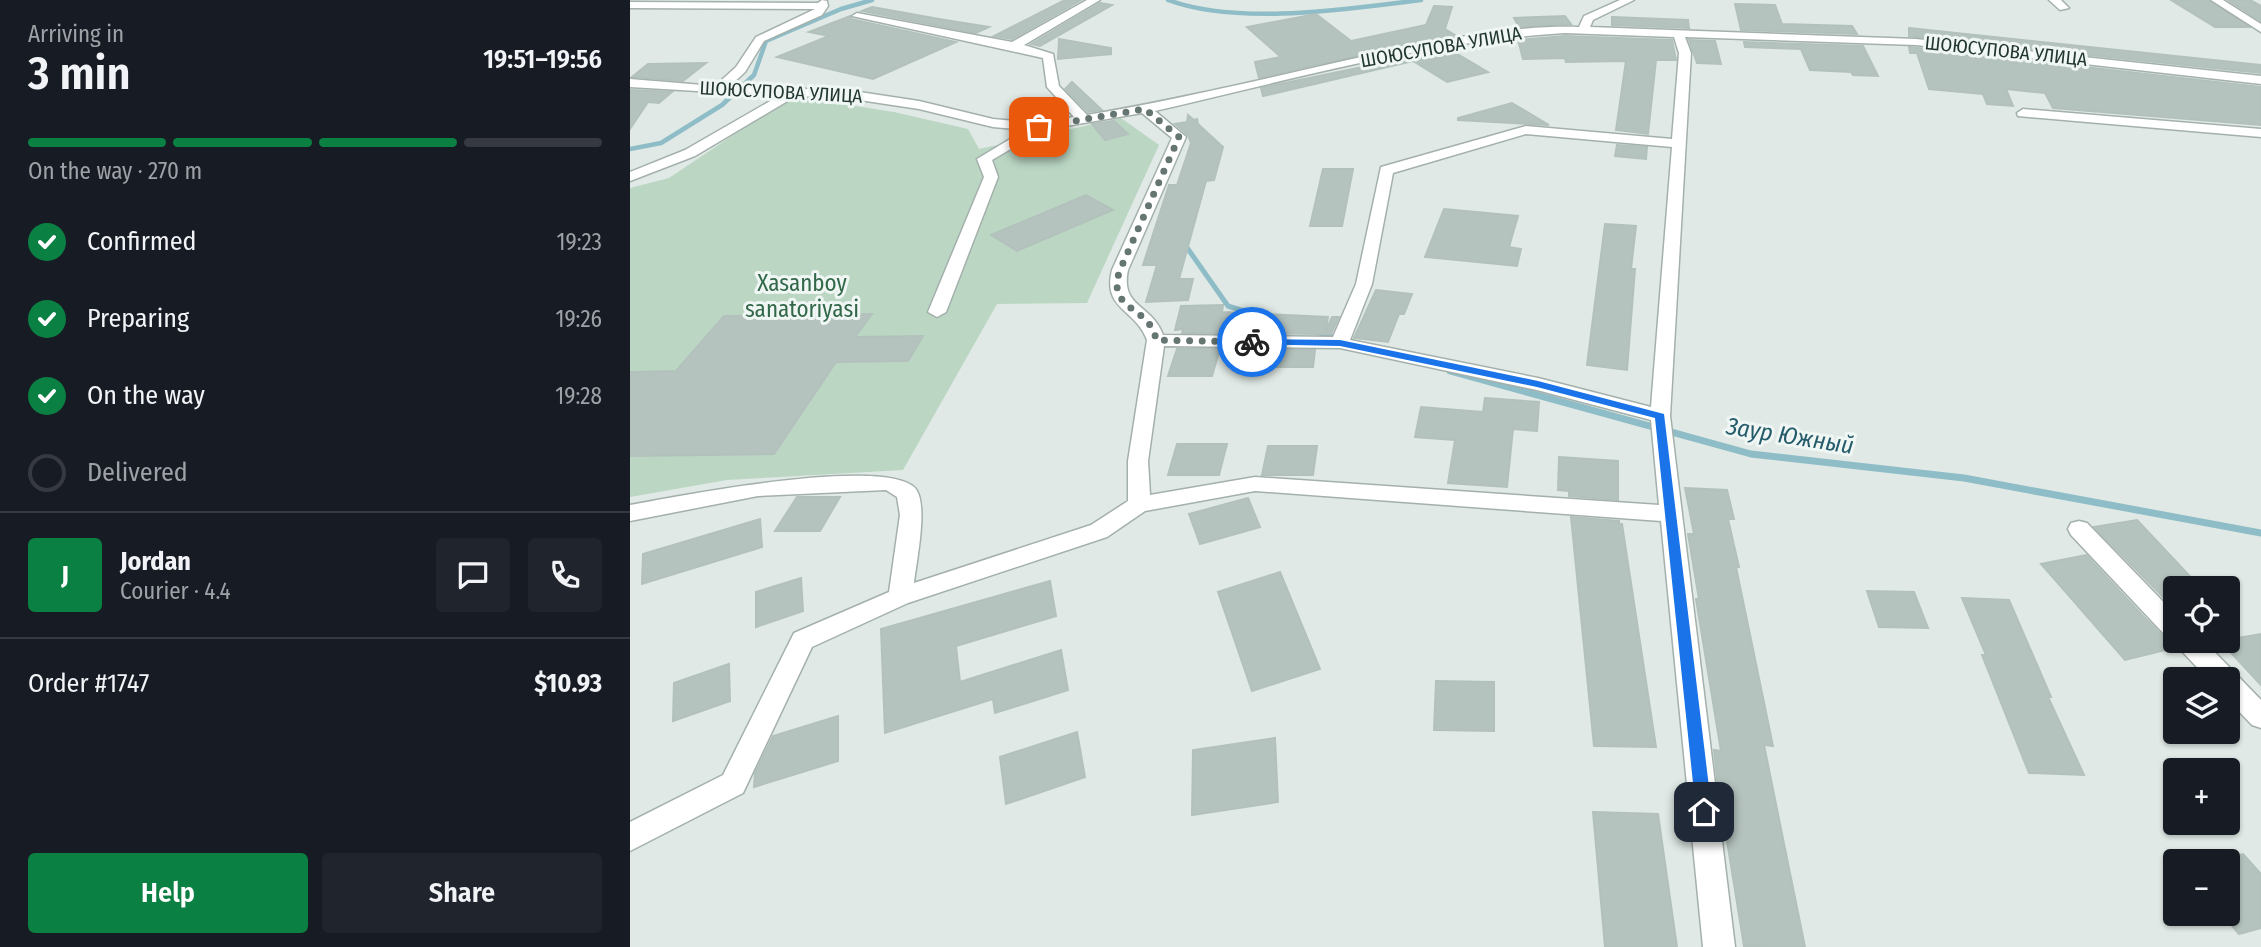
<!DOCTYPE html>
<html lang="en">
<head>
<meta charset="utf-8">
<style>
	body { margin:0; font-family:"Fira Sans Condensed",sans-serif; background:#20242c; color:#f1f3f6; height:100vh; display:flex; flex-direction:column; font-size:26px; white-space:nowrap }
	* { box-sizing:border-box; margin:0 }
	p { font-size:23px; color:#9ea1a6 }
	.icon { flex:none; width:38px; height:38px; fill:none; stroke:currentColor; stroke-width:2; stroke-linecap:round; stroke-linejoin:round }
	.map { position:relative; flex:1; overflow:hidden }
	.details { display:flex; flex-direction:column; background:#171b24; width:630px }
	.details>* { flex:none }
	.controls { position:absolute; left:1533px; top:576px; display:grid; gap:14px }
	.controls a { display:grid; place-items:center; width:77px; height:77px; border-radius:7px; background:#171b24; box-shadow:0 2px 5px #0004; font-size:35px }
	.pin { position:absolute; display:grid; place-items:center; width:60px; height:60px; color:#fff; margin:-30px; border-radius:14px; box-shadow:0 4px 10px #0006 }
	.courier { position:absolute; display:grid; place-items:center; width:70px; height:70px; margin:-35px; border:5px solid #1a73e8; border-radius:50%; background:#fff; color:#222; box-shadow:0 2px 9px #0007 }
	.summary em { font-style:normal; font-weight:600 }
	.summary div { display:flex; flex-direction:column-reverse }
	.summary { display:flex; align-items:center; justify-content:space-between; height:119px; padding:0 28px }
	h1 { font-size:46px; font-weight:600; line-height:52px }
	.bar { display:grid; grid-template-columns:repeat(4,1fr); gap:10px 7px; align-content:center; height:84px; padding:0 28px }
	.bar i { height:9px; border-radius:5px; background:#363941 }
	.bar .on { background:#0b8043 }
	.bar p { grid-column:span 4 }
	.line { display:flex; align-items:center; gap:18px; padding:0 28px; border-top:2px solid #363941 }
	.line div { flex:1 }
	.round { display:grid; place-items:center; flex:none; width:74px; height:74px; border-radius:7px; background:#20242c }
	ol { padding:0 28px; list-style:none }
	li { display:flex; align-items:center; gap:21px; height:77px }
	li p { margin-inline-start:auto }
	li .icon { padding:7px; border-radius:50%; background:#0b8043; color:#fff; stroke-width:4 }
	li:last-child { color:#9ea1a6 }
	li i { width:38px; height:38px; border:4px solid #363941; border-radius:50% }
	.action { display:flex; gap:14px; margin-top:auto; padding:14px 28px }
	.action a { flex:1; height:80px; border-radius:7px; background:#0b8043; color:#fff; font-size:28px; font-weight:600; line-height:80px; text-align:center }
	.action a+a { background:#20242c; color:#f1f3f6 }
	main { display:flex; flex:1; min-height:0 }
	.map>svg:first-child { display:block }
	.green { fill:#bbd7c4 }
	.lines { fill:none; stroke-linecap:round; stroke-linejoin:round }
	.stream-far2 { stroke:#8ebcc7; stroke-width:4.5 }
	.stream-far1 { stroke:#8ebcc7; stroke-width:5 }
	.stream { stroke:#8ebcc7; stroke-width:7 }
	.building { fill:#b5c3be; stroke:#b3c1bc; stroke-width:2 }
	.minor-casing { stroke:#a4b0ac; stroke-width:3 }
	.minor { fill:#fff; fill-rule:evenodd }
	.route { fill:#1a73e8 }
	.done { stroke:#657571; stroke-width:7; stroke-dasharray:0 12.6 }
	.labels { text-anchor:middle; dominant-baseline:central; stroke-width:6; stroke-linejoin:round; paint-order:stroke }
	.far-street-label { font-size:19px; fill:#233732; stroke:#eff6f3 }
	.park-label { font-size:23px; fill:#326849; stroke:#eff6f3 }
	.water-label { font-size:24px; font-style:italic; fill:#255c6b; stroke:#eff6f3 }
</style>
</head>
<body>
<main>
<section class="details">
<div class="summary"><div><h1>3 min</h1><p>Arriving in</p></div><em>19:51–19:56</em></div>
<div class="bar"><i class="on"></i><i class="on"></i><i class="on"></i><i></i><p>On the way · 270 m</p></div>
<ol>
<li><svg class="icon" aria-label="check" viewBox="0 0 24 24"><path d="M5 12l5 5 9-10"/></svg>Confirmed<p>19:23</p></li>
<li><svg class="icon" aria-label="check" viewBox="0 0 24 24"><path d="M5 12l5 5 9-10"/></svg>Preparing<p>19:26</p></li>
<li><svg class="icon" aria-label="check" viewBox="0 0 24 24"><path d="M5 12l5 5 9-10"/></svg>On the way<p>19:28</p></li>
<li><i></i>Delivered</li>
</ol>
<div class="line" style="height:126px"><b class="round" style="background:#0b8043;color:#fff">J</b><div><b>Jordan</b><p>Courier · 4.4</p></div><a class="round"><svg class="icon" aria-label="chat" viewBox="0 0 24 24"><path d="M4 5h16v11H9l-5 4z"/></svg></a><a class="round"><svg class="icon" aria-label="phone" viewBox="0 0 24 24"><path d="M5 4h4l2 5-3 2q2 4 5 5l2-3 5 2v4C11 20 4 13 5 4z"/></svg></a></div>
<div class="line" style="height:91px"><div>Order #1747</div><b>$10.93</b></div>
<div class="action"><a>Help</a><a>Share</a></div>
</section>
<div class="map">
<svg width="1631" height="947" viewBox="0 0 1631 947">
	<rect width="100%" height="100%" fill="#e0e9e5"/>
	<path class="green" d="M 169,97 L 264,112 L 338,129 L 349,149 L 491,118 L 529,145 L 457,303 L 367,304 L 273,470 L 97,480 L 0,497 L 0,188 L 39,178 L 151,103 Z"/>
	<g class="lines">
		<path class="stream-far2" d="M 538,0 C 608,26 717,9 791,0
			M 0,149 L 31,143 L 92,105 L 124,75 L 136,41 L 211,9 L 242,0"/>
		<path class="stream-far1" d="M 558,249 L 598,306 L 630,316
			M 685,332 L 711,339"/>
		<path class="stream" d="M 820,371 L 1121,454 L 1334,478 L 1631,533"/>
	</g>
	<path class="building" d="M 435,0 L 451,0 L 382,39 L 364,36 Z
		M 1541,0 L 1579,0 L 1619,27 L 1585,27 Z
		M 1598,0 L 1620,0 L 1631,6 L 1631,21 Z
		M 470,3 L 482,5 L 410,46 L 401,44 Z
		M 1105,4 L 1145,5 L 1152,24 L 1222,26 L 1227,34 L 1111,30 Z
		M 804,6 L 822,7 L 815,29 L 825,35 L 629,78 L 625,62 L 651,57 L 617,27 L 686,14 L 721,41 L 796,25 Z
		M 242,7 L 309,19 L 359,27 L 346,33 L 232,11 Z
		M 220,16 L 221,19 L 326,42 L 243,79 L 147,57 L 199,36 L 179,32 Z
		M 935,16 L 941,24 L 889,27 L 884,18 Z
		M 982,17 L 1058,20 L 1059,28 L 982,25 Z
		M 1279,28 L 1631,65 L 1631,73 L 1279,36 Z
		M 935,36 L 1042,40 L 1046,60 L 1026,60 L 1018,134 L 986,130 L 996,61 L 936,62 L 935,58 L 893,59 L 888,40 Z
		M 429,39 L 481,48 L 481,54 L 428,59 Z
		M 1059,40 L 1085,41 L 1091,64 L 1067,63 Z
		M 1114,42 L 1233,46 L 1248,76 L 1223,75 L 1221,72 L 1180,70 L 1171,49 L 1115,47 Z
		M 1279,47 L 1631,87 L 1631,125 L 1423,108 L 1415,93 L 1376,89 L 1383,106 L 1357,104 L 1353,94 L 1299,89 L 1287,53 L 1280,53 Z
		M 819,49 L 858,72 L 817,82 L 783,61 L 633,96 L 631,88 Z
		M 76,63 L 53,81 L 2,77 L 18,64 Z
		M 442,82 L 472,110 L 458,112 L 435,89 Z
		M 0,90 L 42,92 L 29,103 L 18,102 L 0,129 Z
		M 882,103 L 919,125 L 828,120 L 828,118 Z
		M 558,115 L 564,120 L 567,119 L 568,124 L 593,147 L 584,180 L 576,181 L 549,279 L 563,279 L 558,300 L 516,302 L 527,265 L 513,265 L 539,185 L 547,185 L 561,143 L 558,135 L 545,124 L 557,122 Z
		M 484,121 L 498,134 L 475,140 L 462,124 Z
		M 987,145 L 1017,147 L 1016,159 L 985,156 Z
		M 693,169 L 723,169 L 712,226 L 680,226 Z
		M 456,195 L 483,210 L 387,251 L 361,235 Z
		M 814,209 L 888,216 L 879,247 L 891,249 L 887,266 L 795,257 Z
		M 975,224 L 1006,226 L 1001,269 L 1005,269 L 997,370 L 957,365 Z
		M 746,290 L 782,294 L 774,314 L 769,314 L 758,342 L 724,338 Z
		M 593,305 L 592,312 L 698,317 L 695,333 L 702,317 L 709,317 L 701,334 L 552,333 L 553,329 L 545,330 L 551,306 Z
		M 242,314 L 225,337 L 293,336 L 278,361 L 206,362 L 144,454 L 0,456 L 0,372 L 46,371 L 94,316 Z
		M 547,349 L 590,349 L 582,376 L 538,376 Z
		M 642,350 L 685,350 L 683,367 L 639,367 Z
		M 855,398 L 909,402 L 907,431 L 883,429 L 877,487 L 818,483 L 825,440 L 785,437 L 791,407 L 853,412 Z
		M 547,444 L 597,444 L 589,475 L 538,475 Z
		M 638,446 L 687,446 L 683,475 L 632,475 Z
		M 929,457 L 988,461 L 988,500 L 939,496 L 939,491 L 928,490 Z
		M 1055,488 L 1097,490 L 1104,519 L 1098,519 L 1109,567 L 1106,567 L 1143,746 L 1134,745 L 1175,947 L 1114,946 L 1087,779 L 1084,750 L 1091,751 L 1066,599 L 1069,599 L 1058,534 L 1064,534 Z
		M 167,497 L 210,497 L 190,531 L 145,531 Z
		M 618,498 L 630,527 L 570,544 L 559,514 Z
		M 941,517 L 989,521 L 989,524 L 992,524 L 1026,747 L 964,746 Z
		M 130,519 L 132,547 L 12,584 L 13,554 Z
		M 1507,520 L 1571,588 L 1545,588 L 1545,609 L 1464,527 Z
		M 1456,555 L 1511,614 L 1544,648 L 1495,660 L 1411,564 Z
		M 650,572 L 690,669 L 622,691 L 588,592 Z
		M 171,578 L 173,611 L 126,627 L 126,592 Z
		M 420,581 L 426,616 L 326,646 L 330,682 L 431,650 L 438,690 L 365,713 L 363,699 L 255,733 L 251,629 Z
		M 1237,591 L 1284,592 L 1298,628 L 1249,627 Z
		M 1332,598 L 1379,600 L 1421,697 L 1418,697 L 1454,775 L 1399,773 L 1352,655 L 1356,655 Z
		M 1631,634 L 1631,685 L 1590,641 Z
		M 99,664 L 100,701 L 43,721 L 44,683 Z
		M 806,681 L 864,682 L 864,731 L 804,730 Z
		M 208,716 L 208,761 L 124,787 L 125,773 L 143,736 Z
		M 447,732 L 455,777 L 376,804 L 370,757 Z
		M 645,738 L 648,802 L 562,815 L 563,750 Z
		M 963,812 L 1028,814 L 1047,947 L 975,947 Z
		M 1613,854 L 1631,874 L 1631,928 L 1609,934 L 1598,921 L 1598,858 Z"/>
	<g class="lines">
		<defs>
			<path id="minor" d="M 192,0 L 197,1 L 198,6 L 192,15 L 134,41 L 115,72 L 99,87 L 216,90 L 289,101 L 363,119 L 409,123 L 444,117 L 417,87 L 413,58 L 222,16 L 227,13 L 382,42 L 457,0 L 470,0 L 394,45 L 423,54 L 429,86 L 457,115 C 546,100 634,79 722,59 C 797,43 872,25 949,27 L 954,16 L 990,0 L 1004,0 L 963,20 L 960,27 L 1286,39 L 1631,76 L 1631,84 L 1286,45 L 1055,37 L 1061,53 L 1040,416 L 1105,947 L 1073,947 L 1031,521 L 625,491 L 515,511 L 477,537 L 278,603 L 182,647 L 113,793 L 0,851 L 0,822 L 93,775 L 164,633 L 259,592 L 270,515 L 267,497 L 256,490 L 128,496 L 0,521 L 0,505 C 48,496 253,456 285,488 C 299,503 286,563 284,583 L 461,525 L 498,501 L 498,461 L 517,340 C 506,309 472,310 482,270 L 542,138 L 512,113 L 413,130 L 362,160 L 368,177 L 316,312 L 307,317 L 298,312 L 354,177 L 347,159 L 395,130 L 363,127 L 289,109 L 216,98 L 166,96 L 65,156 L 0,181 L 0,172 L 55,150 L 149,96 L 0,87 L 0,79 L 85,86 L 106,67 L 126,37 L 185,9 L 0,8 L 0,2 L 188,3 ZM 935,33 L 1044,37 L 1049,53 L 1042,139 L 896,126 L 751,167 L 726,284 L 703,337 L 533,335 C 522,304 490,308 498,270 L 556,137 L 525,111 C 660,80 796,41 935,33 ZM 896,134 L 1042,147 L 1021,407 L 908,378 L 720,340 L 742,284 L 763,173 ZM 534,346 L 710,348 L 907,390 L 1021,420 L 1029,505 L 625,477 L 520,495 L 518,461 Z
				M 1419,0 L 1431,0 L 1439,8 L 1430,10 Z
				M 1581,0 L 1593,0 L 1631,24 L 1631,32 Z
				M 1393,109 L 1631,129 L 1631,137 L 1388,116 L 1387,113 Z
				M 1449,521 L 1457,523 L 1545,614 L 1545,639 L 1536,636 L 1441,535 L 1438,529 L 1441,523 Z
				M 1545,639 L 1573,640 L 1631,700 L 1631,728 L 1622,725 L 1598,700 L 1598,679 L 1578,679 L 1548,647 Z"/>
		</defs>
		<use href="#minor" class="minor-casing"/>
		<use href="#minor" class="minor"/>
	</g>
	<path class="route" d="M 622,339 L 710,340 L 908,381 L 1034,414 L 1082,812 L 1080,817 L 1074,819 L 1069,817 L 1066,812 L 1025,418 L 907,387 L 710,346 L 619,344 L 619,340 Z"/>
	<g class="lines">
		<path class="done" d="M 409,127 L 515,109 L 549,137 L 490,270 C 475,311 521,306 526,340 L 622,342"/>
	</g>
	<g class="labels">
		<g class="far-street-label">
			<text transform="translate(811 47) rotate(-10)">ШОЮСУПОВА УЛИЦА</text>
			<text transform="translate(1376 51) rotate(6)">ШОЮСУПОВА УЛИЦА</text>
			<text transform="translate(151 92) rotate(3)">ШОЮСУПОВА УЛИЦА</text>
		</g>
		<g class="park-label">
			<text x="172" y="283">Xasanboy<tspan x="172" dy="26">sanatoriyasi</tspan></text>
		</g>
		<g class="water-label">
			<text transform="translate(1160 436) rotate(9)">Заур Южный</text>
		</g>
	</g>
</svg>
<div class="controls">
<a><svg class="icon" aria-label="locate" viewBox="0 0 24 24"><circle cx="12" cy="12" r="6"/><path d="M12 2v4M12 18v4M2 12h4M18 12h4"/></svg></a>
<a><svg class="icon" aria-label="layers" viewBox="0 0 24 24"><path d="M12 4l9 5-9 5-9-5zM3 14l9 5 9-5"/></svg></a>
<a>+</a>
<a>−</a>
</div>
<div class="pin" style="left:409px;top:127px;background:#ea580c"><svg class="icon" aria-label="bag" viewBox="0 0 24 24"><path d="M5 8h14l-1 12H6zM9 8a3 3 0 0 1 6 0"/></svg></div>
<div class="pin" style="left:1074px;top:812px;background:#1f2937"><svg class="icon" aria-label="home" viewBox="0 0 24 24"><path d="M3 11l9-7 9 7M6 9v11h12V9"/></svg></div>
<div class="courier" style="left:622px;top:342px"><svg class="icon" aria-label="bike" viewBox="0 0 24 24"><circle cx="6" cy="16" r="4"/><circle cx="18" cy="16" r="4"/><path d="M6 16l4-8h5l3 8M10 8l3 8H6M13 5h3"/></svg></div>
</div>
</main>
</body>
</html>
